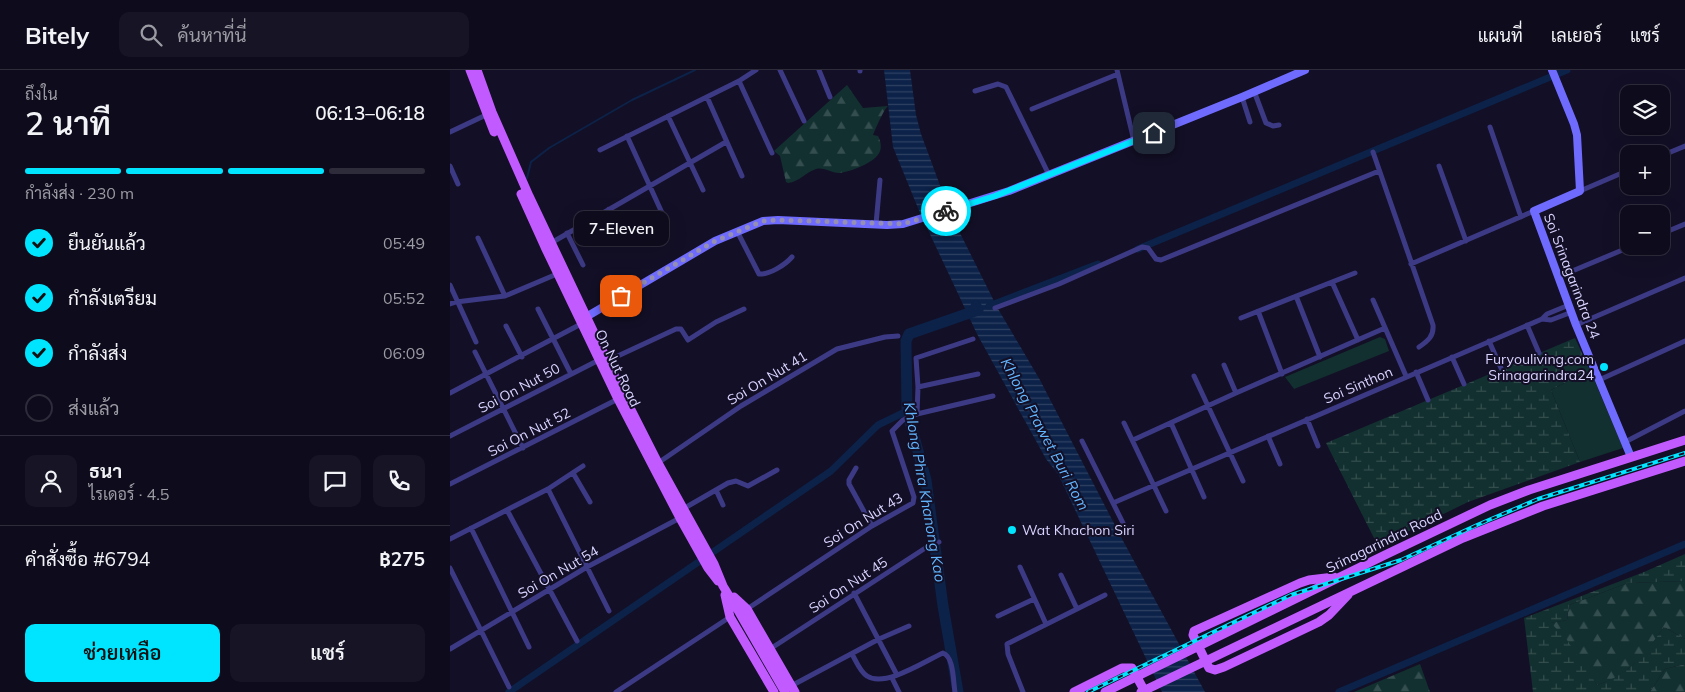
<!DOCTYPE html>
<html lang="th">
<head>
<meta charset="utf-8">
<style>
	body { margin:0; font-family:Mulish,Sarabun,sans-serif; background:#171425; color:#f1f3f6; height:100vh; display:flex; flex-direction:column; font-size:19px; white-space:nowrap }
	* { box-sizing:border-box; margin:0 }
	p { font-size:16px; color:#9b9ba3 }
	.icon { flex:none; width:28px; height:28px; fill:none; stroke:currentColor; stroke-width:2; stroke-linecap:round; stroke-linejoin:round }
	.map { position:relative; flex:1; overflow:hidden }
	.panel { display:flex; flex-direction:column; background:#0e0b1c; width:450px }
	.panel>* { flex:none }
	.buttons { position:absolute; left:1170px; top:15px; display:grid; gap:10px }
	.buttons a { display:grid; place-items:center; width:50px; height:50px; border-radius:10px; background:#0e0b1c; box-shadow:0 5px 20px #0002,0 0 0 1px #2e2b3b; font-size:25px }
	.pin { position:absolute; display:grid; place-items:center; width:42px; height:42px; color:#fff; margin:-21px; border-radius:10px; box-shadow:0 2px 8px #0006 }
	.courier { position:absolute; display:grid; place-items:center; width:50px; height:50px; margin:-25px; border:4px solid #00e5ff; border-radius:50%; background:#fff; color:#222; box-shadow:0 1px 6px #0007 }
	.bubble { position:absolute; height:35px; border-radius:10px; background:#0e0b1c; box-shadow:0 5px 20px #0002,0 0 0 1px #2e2b3b; font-size:16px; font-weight:600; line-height:35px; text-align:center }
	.overview em { font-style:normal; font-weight:600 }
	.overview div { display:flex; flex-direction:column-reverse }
	.overview { display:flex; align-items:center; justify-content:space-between; height:85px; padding:0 25px }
	h1 { font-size:32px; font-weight:600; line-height:38px }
	.bar { display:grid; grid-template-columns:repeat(4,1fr); gap:8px 5px; align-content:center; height:60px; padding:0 25px }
	.bar i { height:6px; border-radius:4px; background:#2e2b3b }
	.bar .active { background:#00e5ff }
	.bar p { grid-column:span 4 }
	.line { display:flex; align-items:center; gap:12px; padding:0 25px; border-top:1px solid #2e2b3b }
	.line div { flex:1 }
	.round { display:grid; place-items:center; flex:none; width:52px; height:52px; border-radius:10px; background:#171425 }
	ol { padding:0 25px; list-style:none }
	li { display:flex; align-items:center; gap:15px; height:55px }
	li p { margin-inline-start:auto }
	li .icon { padding:5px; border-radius:50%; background:#00e5ff; color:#111; stroke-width:4 }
	li:last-child { color:#9b9ba3 }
	li i { width:28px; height:28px; border:2px solid #2e2b3b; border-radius:50% }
	.action { display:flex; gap:10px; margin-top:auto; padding:10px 25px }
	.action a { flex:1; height:58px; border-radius:10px; background:#00e5ff; color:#111; font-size:20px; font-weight:600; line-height:58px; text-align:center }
	.action a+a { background:#171425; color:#f1f3f6 }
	header { display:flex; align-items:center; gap:30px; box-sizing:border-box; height:70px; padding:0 25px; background:#0e0b1c; border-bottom:1px solid #2e2b3b }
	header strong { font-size:24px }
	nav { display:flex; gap:28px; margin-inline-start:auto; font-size:18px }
	.search { width:350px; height:45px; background:#171425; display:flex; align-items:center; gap:12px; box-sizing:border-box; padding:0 18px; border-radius:10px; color:#9b9ba3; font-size:19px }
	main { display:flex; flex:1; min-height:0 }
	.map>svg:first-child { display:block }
	.green { fill:#12302f }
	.forest { fill:url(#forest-firs) }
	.wetland { fill:url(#wetland-marsh) }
	.water { fill:url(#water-rules) }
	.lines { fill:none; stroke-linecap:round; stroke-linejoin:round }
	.stream { stroke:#0c2248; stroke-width:2 }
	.canal { stroke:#0c2248; stroke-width:7 }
	.river { stroke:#0c2248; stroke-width:11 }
	.street { stroke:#3d3a85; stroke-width:5 }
	.secondary { stroke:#6f6bff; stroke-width:8 }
	.primary { stroke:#c25bff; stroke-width:9 }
	.rail-casing { stroke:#00e5ff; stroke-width:4 }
	.rail { stroke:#130f26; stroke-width:2; stroke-dasharray:5.5; stroke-linecap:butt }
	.done { stroke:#948fb3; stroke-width:5; stroke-dasharray:0 9 }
	.route { stroke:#00e5ff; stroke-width:6 }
	.poi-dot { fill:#00e5ff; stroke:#130f26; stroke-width:2 }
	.labels { text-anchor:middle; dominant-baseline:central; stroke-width:4; stroke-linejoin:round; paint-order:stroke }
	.street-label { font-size:14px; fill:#d9d4ff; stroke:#130f26 }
	.poi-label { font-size:14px; fill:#d9d4ff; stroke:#130f26; text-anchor:end }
	.water-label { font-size:15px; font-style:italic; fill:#62b6ff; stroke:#130f26 }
</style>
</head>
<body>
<header>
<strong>Bitely</strong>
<div class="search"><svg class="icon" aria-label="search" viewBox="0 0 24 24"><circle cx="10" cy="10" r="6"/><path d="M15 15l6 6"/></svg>ค้นหาที่นี่</div>
<nav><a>แผนที่</a><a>เลเยอร์</a><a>แชร์</a></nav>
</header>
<main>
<section class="panel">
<div class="overview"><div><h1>2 นาที</h1><p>ถึงใน</p></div><em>06:13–06:18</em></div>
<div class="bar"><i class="active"></i><i class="active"></i><i class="active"></i><i></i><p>กำลังส่ง · 230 m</p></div>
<ol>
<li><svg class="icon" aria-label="check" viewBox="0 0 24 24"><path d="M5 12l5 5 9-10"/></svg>ยืนยันแล้ว<p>05:49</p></li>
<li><svg class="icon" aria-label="check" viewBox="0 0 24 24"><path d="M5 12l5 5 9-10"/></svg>กำลังเตรียม<p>05:52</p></li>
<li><svg class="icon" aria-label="check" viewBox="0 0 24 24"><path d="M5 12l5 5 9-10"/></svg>กำลังส่ง<p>06:09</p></li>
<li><i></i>ส่งแล้ว</li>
</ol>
<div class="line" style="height:90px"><a class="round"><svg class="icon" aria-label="person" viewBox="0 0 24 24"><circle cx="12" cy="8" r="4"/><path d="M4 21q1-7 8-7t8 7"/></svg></a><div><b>ธนา</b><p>ไรเดอร์ · 4.5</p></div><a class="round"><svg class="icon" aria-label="chat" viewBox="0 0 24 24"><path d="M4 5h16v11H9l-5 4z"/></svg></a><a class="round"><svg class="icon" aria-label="phone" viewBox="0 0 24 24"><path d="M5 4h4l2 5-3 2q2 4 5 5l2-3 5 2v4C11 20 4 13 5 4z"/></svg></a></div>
<div class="line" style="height:65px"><div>คำสั่งซื้อ #6794</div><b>฿275</b></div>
<div class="action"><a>ช่วยเหลือ</a><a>แชร์</a></div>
</section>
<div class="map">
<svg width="1235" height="622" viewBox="0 0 1235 622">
	<defs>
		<pattern id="forest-firs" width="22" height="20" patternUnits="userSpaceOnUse" patternTransform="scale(1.25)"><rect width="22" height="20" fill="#12302f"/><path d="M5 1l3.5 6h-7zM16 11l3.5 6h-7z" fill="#344d4e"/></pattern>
		<pattern id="wetland-marsh" width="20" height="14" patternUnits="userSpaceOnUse" patternTransform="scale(1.25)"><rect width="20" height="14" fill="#12302f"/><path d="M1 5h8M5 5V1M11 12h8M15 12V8" fill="none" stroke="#344d4e"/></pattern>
		<pattern id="water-rules" width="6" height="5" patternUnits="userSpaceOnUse" patternTransform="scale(1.25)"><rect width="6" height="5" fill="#0c2248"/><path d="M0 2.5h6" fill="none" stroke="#2f4163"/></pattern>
	</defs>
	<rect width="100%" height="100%" fill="#130f26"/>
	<path class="green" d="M 930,267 L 935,269 L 939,281 L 844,319 L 835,307 Z
		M 1143,307 L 1173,378 L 1130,392 L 1101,320 L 1120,310 Z"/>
	<path class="forest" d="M 397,15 L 413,38 L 438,36 C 434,39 425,60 423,65 L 428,66 C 430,70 432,76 430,81 C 427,92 400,102 389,103 C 381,103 375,97 366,99 C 356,102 349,112 338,113 L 336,112 L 330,86 L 324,81 Z
		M 1235,511 L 1235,569 L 1214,557 L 1193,587 L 1167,608 L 1147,615 L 1100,553 L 1117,550 L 1119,535 L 1178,513 Z
		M 970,594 L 980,622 L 904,622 Z
		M 1235,594 L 1235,622 L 1200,622 L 1215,599 Z"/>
	<path class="wetland" d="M 1125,268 L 1143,307 L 1120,310 L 1101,320 L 1130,392 L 1018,432 L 928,476 L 876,373 Z
		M 1235,484 L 1235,511 L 1178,513 L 1119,535 L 1117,550 L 1101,553 L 1117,570 L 1147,615 C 1182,603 1193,586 1214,557 L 1235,569 L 1235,594 L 1215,599 L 1200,622 L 1083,622 L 1074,548 L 1194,502 Z"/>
	<path class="water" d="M 434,0 L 460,0 L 466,45 L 471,64 L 501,145 L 547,237 L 590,310 L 671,467 L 755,622 L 712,622 L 608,404 L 596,389 L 527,264 L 470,143 L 443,77 Z"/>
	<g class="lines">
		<path class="stream" d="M 77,108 L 81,92 L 99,78 L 182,30 L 245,0"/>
		<path class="canal" d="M 688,179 L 1117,0
			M 539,236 L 648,194
			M 59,622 L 381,401 L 428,355 L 457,341
			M 889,622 L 1235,474"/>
		<path class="river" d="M 508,622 L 493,536 L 476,410 L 457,341 L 456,271 L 459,264 L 528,240 L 526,236"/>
		<path class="street" d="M 330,0 L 354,51
			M 369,0 L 380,27
			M 410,0 L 410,1
			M 667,0 L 684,71
			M 289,11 L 322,83
			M 525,21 L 548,14 L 556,17 L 599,105
			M 804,21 L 816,53 L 823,56 L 829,55
			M 257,27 L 292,106
			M 792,27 L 800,52
			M 582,39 L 668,4
			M 218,46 L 253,120
			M 1040,57 L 1071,147
			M 0,62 L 36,45
			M 177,66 L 213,145
			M 150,80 L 289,11 L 306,0
			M 923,82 L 983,255 C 984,266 978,271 969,277
			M 1211,86 L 1235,76
			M 0,96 L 8,114
			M 989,96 L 1016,171
			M 1130,121 L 1179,100
			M 159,139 L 173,167
			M 426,154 L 430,110
			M 287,161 L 309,204 C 319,205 335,195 342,187
			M 117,163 L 133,195
			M 1211,164 L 1235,154
			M 28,168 L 55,226
			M 101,173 L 276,72
			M 961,194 L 1084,141
			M 905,203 L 882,212 L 908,270
			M 1108,207 L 1182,176
			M 0,215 L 26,272
			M 846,226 L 870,287
			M 923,230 L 956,306
			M 0,234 L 6,232 L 55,226 L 107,204
			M 545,238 L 609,214 L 692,177 L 698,178 L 706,189 L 711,190 L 929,101
			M 88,239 L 121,304
			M 808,241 L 832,304
			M 791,248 L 882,212
			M 1092,249 L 1101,250 L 1122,242
			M 1077,255 L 1089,283
			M 1126,255 L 1235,208
			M 56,256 L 72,287
			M 1039,271 L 1051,298
			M 25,282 L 73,378
			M 1002,287 L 1014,314
			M 157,291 L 226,259 L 231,259 L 238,270 L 266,252 L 294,239
			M 774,295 L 786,323
			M 966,302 L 978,330
			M 744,306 L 793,411
			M 1149,310 L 1235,271
			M 468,317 L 528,304
			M 0,323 L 131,254
			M 467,344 L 468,317 L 466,288 L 523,269
			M 857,349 L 868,376
			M 674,353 L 716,441
			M 721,353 L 754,427
			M 0,366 L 149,290
			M 818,366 L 830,394
			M 683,370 L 786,323 L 935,258
			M 632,371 L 676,459
			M 1175,372 L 1235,341
			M 208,393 L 291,336 L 387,279 L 435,267 L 448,266
			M 406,398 L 399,410 L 399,414 L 422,456
			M 123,403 L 140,432
			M 0,414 L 168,329
			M 98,419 L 159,541
			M 266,420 L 273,435
			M 663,433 L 1092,249 L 1097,244 L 1119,235
			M 233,439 L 278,413 L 286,411 L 298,416 L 327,400
			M 57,440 L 127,571
			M 21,458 L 79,577
			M 0,469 L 98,419 L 133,396
			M 570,497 L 596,554
			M 0,498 L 59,617
			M 611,505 L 627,539
			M 404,523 L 447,605
			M 297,539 L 422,456 L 463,433 L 464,427 L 442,361 L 453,350 L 467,344 L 543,326
			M 548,546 L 584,529
			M 0,579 L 137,497 L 230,448
			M 320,579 L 480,475 L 489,472
			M 402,584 C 406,591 410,602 417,606 C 435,618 475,591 493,583 C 504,587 503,611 505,622
			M 442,608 L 449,622
			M 341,616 L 429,569 L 459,556
			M 166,622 L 280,547
			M 573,622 L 558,584 L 557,574 L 655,525"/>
		<path class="secondary" d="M 1102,0 L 1124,54 L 1127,65 L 1130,121 L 1084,141 L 1126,255 L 1181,387
			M 136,247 L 265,171 L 313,151 L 328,150 L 437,155 L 453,154 L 559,121 L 792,27 L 855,0"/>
		<path class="primary" d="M 20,0 L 44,62
			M 27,0 L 42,42 L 79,126 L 174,326 L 208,393 L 264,494 L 273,516 L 289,542 L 335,622
			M 71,124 L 95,177 L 168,329 L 230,448 L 258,498 L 268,511
			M 884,507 L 859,510 L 850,513 L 744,561 L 743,565 L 759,598 L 765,600 L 774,597 L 869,552 L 879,545 L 898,525
			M 275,525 L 280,547 L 324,622
			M 284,527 L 297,539 L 345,622
			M 624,622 L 672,598 L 682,598 L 695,622
			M 655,622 L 937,484 L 1040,435 L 1079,420 L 1235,370
			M 691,622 L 1013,468 L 1093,436 L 1235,391"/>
		<defs>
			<path id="rail" d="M 638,622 L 841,525 L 951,490 L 1027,455 L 1088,429 L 1235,383"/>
		</defs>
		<use href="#rail" class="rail-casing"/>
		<use href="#rail" class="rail"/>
	</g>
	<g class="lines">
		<path class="done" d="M 171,226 L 265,171 L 313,151 L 328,150 L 453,154 L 496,141"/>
		<path class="route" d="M 496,141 L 545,126 L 704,63"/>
	</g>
	<g class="poi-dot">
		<circle cx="1154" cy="297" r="5"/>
		<circle cx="562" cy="460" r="5"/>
	</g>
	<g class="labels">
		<g class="street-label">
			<text transform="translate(1122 206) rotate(69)">Soi Srinagarindra 24</text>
			<text transform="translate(168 298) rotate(64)">On Nut Road</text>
			<text transform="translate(317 308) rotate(-31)">Soi On Nut 41</text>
			<text transform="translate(908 315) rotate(-23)">Soi Sinthon</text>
			<text transform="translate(69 318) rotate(-28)">Soi On Nut 50</text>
			<text transform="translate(79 362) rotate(-27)">Soi On Nut 52</text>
			<text transform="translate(413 450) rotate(-32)">Soi On Nut 43</text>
			<text transform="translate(934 471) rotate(-26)">Srinagarindra Road</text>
			<text transform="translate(108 502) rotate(-30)">Soi On Nut 54</text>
			<text transform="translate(398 515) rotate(-33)">Soi On Nut 45</text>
		</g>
		<g class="poi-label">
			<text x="1144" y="289">Furyouliving.com<tspan x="1144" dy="16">Srinagarindra24</tspan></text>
			<text x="572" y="460" text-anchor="start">Wat Khachon Siri</text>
		</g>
		<g class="water-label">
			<text transform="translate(595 364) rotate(62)">Khlong Prawet Buri Rom</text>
			<text transform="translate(475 422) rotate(80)">Khlong Phra Khanong Kao</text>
		</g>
	</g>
</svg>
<div class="buttons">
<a><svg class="icon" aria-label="layers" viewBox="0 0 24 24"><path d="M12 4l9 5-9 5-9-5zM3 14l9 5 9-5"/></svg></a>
<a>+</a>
<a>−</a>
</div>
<div class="pin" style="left:171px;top:226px;background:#ea580c"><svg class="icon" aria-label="bag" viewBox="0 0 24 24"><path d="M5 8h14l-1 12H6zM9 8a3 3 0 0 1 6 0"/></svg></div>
<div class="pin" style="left:704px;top:63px;background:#1f2937"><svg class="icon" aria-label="home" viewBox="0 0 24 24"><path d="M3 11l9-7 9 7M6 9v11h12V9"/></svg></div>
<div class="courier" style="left:496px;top:141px"><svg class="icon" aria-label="bike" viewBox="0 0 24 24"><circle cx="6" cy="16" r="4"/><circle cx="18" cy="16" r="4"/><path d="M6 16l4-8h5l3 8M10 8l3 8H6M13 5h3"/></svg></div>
<div class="bubble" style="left:124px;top:141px;width:95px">7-Eleven</div>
</div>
</main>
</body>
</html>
